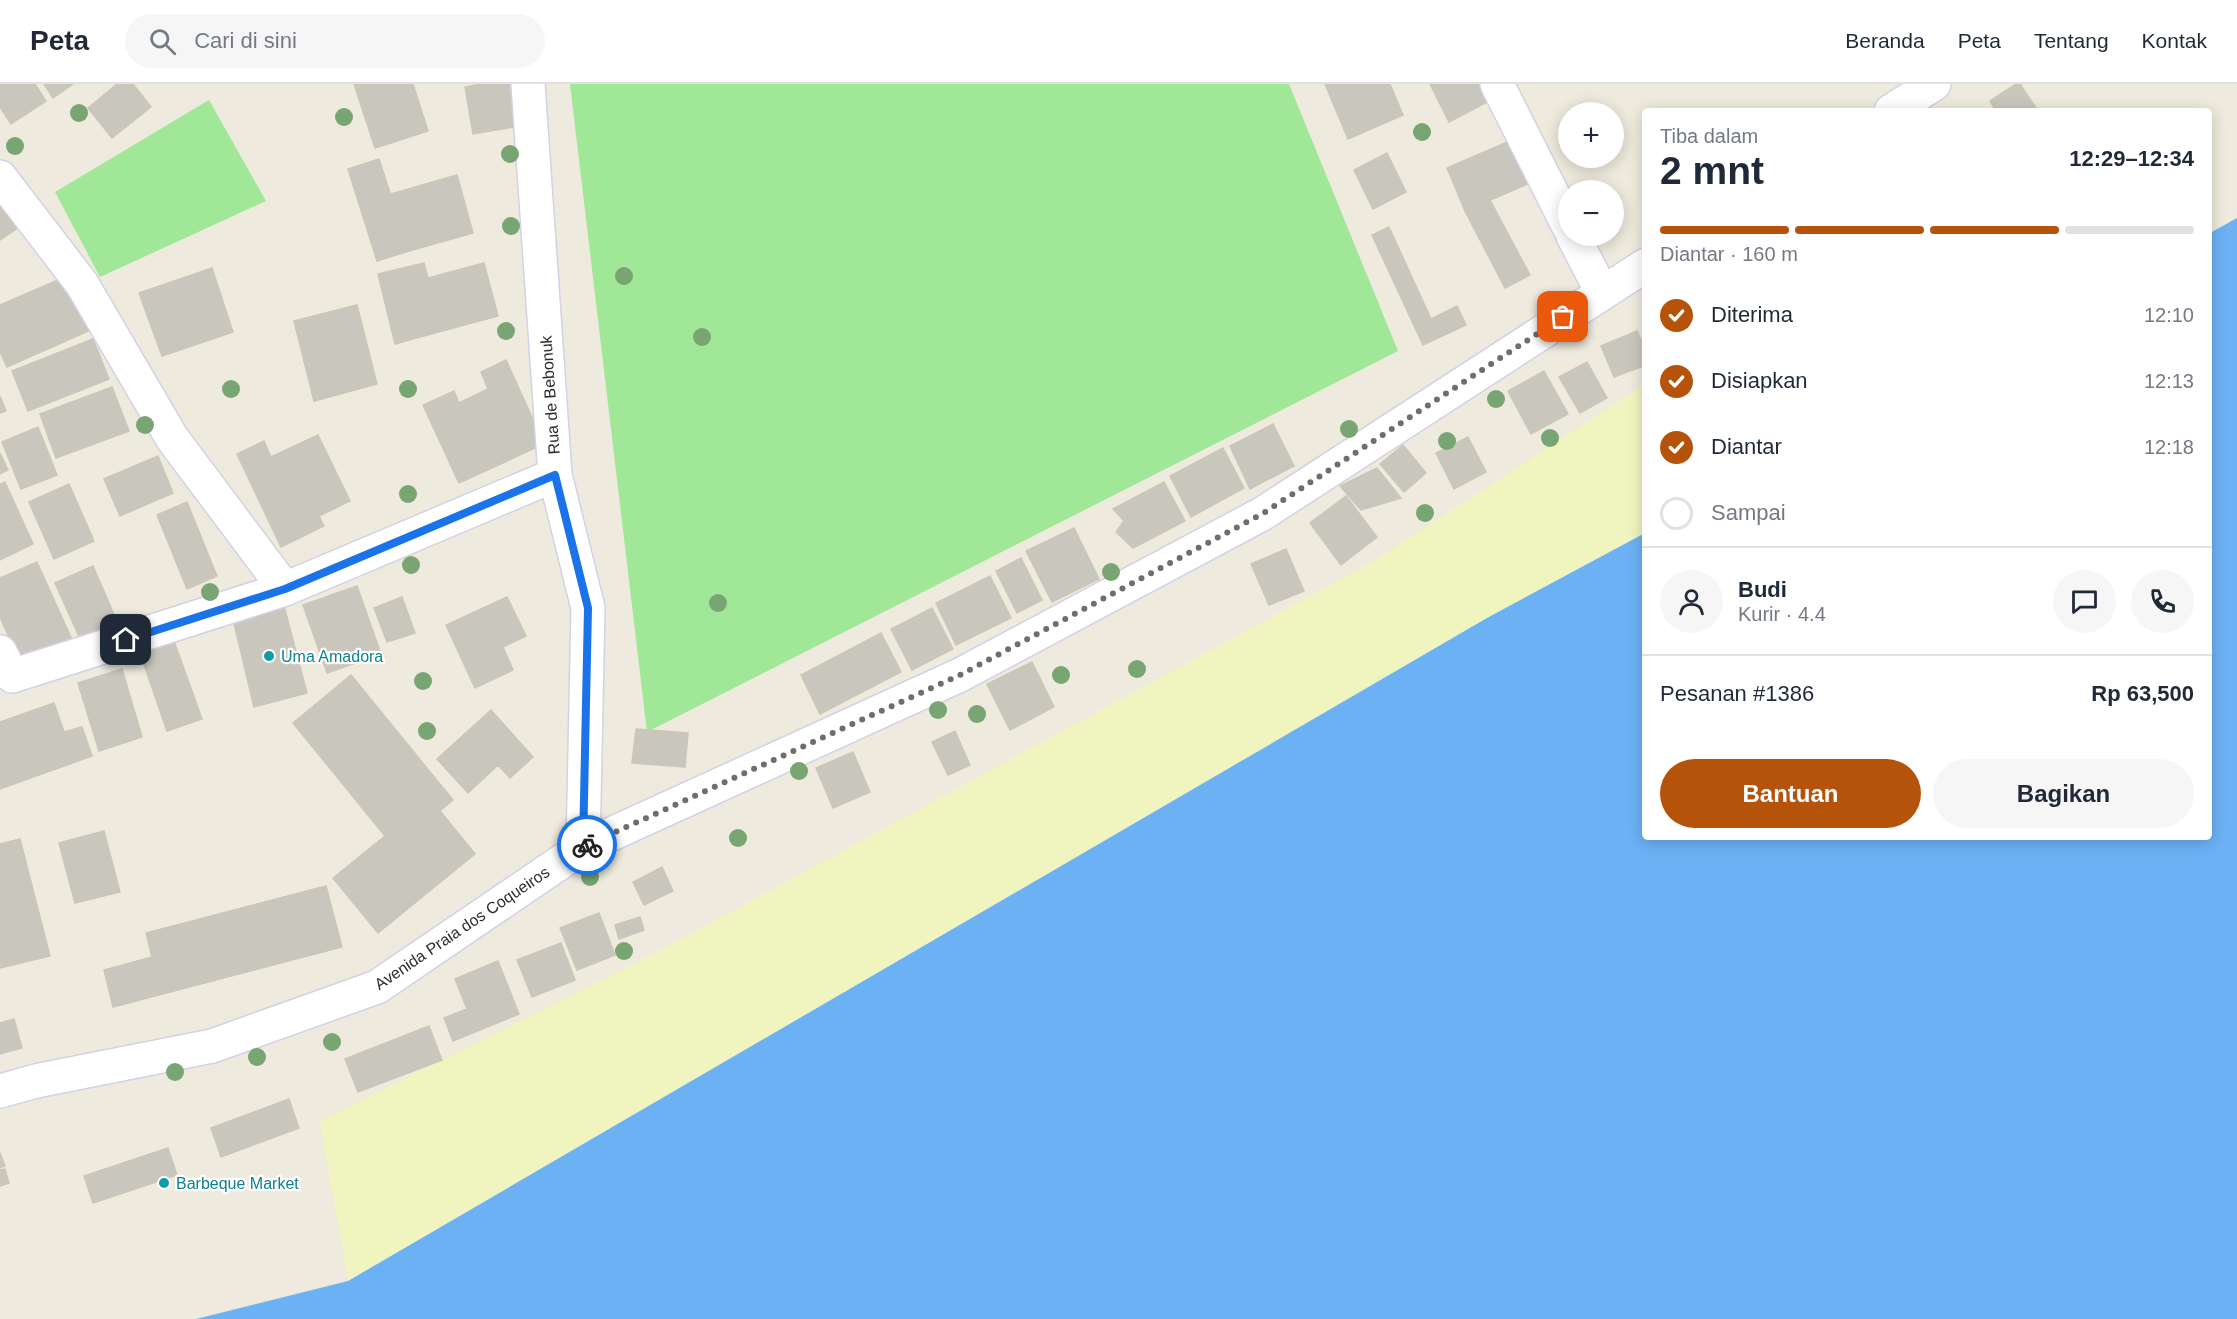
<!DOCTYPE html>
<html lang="id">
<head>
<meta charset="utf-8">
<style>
	body { margin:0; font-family:Arial,sans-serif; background:#f6f6f7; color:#1f2937; height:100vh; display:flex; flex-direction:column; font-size:22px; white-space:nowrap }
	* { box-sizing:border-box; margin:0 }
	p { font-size:20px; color:#747a83 }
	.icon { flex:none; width:33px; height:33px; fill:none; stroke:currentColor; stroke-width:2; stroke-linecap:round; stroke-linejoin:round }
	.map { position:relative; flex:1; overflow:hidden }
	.details { position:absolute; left:1642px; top:24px; width:570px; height:732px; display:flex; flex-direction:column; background:#fff; border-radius:6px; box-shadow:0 3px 15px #0003 }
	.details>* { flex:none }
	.buttons { position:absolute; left:1558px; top:18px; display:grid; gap:12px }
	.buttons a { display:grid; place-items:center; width:66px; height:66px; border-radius:50%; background:#fff; box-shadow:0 3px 15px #0003; font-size:30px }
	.pin { position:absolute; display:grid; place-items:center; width:51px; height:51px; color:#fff; margin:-26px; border-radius:12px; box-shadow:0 3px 9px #0006 }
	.courier { position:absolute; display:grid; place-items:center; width:60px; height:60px; margin:-30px; border:4px solid #1a73e8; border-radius:50%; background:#fff; color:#222; box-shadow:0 2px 8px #0007 }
	.overview em { font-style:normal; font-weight:600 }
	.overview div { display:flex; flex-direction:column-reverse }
	.overview { display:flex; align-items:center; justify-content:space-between; height:102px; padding:0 18px }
	h1 { font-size:39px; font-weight:600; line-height:45px }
	.bar { display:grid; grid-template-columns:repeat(4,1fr); gap:9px 6px; align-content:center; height:72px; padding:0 18px }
	.bar i { height:8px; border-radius:4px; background:#e0e1e3 }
	.bar .on { background:#b45309 }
	.bar p { grid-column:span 4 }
	.line { display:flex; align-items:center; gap:15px; padding:0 18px; border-top:2px solid #e0e1e3 }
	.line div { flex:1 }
	.round { display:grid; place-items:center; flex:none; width:63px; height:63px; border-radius:32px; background:#f6f6f7 }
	ol { padding:0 18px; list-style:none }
	li { display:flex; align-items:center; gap:18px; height:66px }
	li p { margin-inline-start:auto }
	li .icon { padding:6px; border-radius:50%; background:#b45309; color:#fff; stroke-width:4 }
	li:last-child { color:#747a83 }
	li i { width:33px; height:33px; border:3px solid #e0e1e3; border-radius:50% }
	.primary-button { display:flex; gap:12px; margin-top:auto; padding:12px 18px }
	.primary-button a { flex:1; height:69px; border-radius:36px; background:#b45309; color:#fff; font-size:24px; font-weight:600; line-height:69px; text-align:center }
	.primary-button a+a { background:#f6f6f7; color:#1f2937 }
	header { display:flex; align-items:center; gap:36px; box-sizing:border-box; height:84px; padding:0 30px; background:#fff; border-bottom:2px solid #e0e1e3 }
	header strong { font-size:28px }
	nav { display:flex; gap:33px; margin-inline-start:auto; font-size:21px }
	.search { width:420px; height:54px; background:#f6f6f7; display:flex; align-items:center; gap:15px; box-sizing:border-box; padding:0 21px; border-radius:33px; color:#747a83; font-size:22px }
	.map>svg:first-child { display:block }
	.green { fill:#a1e798 }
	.sand { fill:#f0f4bf }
	.water { fill:#6cb1f4 }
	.building { fill:#c9c7bd; stroke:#cac7b7; stroke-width:1.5 }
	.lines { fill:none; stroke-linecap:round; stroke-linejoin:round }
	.street-casing { stroke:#d3d2e5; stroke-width:36 }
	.secondary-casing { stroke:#d3d2e5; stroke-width:36 }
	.street { stroke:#fff; stroke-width:33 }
	.secondary { stroke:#fff; stroke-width:33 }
	.tree { fill:#78a571 }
	.done { stroke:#706e6a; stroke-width:6; stroke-dasharray:0 10.8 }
	.route { stroke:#1a73e8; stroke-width:8 }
	.culture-dot { fill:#0f9aa8; stroke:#fff; stroke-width:2 }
	.labels { text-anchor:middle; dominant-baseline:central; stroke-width:4.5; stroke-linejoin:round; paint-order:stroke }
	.street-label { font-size:16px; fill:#2c2c2c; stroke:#fff }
	.culture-label { font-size:16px; fill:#0d838f; stroke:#fff; text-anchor:start }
</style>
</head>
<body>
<header>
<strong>Peta</strong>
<div class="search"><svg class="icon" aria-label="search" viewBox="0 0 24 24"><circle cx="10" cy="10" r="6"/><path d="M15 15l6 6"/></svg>Cari di sini</div>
<nav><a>Beranda</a><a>Peta</a><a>Tentang</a><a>Kontak</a></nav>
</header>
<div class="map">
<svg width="2237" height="1235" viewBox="0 0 2237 1235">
	<rect width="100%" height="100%" fill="#eeeadd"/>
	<path class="green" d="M 570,0 L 1289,0 L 1398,267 L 647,648 Z
		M 209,16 L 266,117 L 100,193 L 55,108 Z"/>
	<path class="sand" d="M 1645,300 L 1645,449 L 1487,534 L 348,1197 L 320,1037 L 661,866 L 1374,477 Z"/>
	<path class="water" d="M 2237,134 L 2237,1235 L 196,1235 L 348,1197 L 1487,534 L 1645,449 L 1646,753 L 2210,753 L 2210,149 Z"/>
	<path class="building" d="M 0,0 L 35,0 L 46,17 L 11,40 L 0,23 Z
		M 44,0 L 73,0 L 53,14 Z
		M 117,0 L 133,0 L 151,23 L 112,54 L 88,24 Z
		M 354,0 L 413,0 L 428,47 L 375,64 Z
		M 481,0 L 511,0 L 520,42 L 473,50 L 465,3 Z
		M 1325,0 L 1390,0 L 1403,31 L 1348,55 Z
		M 1430,0 L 1487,0 L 1495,14 L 1449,38 Z
		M 2016,0 L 2020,0 L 2038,27 L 1996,27 L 1990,17 Z
		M 1519,53 L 1537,96 L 1465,127 L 1447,84 Z
		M 1387,69 L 1406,108 L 1373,125 L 1354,86 Z
		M 379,75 L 409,167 L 377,177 L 348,85 Z
		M 457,91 L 473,149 L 409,167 L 391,110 Z
		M 0,114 L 19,143 L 0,156 Z
		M 1490,116 L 1530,191 L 1505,204 L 1465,127 Z
		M 1389,143 L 1431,235 L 1457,222 L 1466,241 L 1423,261 L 1372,151 Z
		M 424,179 L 442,247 L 395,260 L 378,190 Z
		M 484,179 L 498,232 L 442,247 L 428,194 Z
		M 212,184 L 233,248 L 162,272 L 139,209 Z
		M 65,193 L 88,247 L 7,283 L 0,268 L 0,221 Z
		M 357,221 L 377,300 L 314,317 L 294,237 Z
		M 1637,247 L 1646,267 L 1646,281 L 1614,293 L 1601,262 Z
		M 93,255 L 109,295 L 28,327 L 12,287 Z
		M 506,276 L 544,360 L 459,399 L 423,321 L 454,307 L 459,319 L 488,305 L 481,288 Z
		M 1587,278 L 1607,314 L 1580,329 L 1559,293 Z
		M 1544,287 L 1568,330 L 1531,350 L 1508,307 Z
		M 112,303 L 129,347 L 56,374 L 40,330 Z
		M 0,312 L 6,327 L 0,329 Z
		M 1273,340 L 1294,382 L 1250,405 L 1230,362 Z
		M 38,343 L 57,391 L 21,405 L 2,358 Z
		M 318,351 L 350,417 L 319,432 L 324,442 L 281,463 L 237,370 L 264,357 L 271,373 Z
		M 1468,353 L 1486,388 L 1454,405 L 1436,369 Z
		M 1403,361 L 1426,389 L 1404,408 L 1380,380 Z
		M 1223,364 L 1244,404 L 1191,433 L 1170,392 Z
		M 0,369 L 8,386 L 0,390 Z
		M 158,372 L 173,409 L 120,432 L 104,395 Z
		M 1377,384 L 1401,414 L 1361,426 L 1340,402 Z
		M 5,398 L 33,460 L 0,476 L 0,400 Z
		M 1164,398 L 1185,437 L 1133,464 L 1116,448 L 1124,437 L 1113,425 Z
		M 69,400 L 94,457 L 54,475 L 29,418 Z
		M 1346,412 L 1377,453 L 1341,481 L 1310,439 Z
		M 187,418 L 217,492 L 187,505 L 157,431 Z
		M 1074,444 L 1099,495 L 1052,518 L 1026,467 Z
		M 1286,465 L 1304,507 L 1269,521 L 1251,480 Z
		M 1021,474 L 1042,516 L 1017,529 L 996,487 Z
		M 37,478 L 74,560 L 22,583 L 0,533 L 0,494 Z
		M 93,482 L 119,542 L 82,559 L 55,499 Z
		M 990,492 L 1011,534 L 956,561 L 936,519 Z
		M 357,502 L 381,570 L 327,589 L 303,521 Z
		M 402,513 L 415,549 L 387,558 L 374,524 Z
		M 507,513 L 526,552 L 503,563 L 513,586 L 475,604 L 446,541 Z
		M 284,522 L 307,609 L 254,623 L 233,535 Z
		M 932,524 L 953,565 L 912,586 L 891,545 Z
		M 881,549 L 901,588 L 820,630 L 801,591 Z
		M 174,557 L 202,635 L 167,647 L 140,569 Z
		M 1032,578 L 1054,623 L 1010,646 L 987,600 Z
		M 122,585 L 142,653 L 99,667 L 78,599 Z
		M 351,591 L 453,716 L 440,727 L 475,770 L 378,849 L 333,794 L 385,752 L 293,639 Z
		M 54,619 L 64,648 L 82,643 L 92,672 L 0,705 L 0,638 Z
		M 491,626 L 533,673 L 510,694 L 498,681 L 468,709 L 437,675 Z
		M 636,645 L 688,649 L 685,683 L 632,679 Z
		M 955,647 L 970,681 L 948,691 L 932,658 Z
		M 853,668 L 870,708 L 833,724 L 816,684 Z
		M 104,747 L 120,808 L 75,819 L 59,759 Z
		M 20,755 L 50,872 L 0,884 L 0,760 Z
		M 662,783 L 673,807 L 644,821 L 633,798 Z
		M 326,802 L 342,863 L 113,923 L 104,886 L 152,873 L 146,849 Z
		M 599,829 L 615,871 L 577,886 L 560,844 Z
		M 640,833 L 644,846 L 619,855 L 615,841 Z
		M 561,859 L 575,896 L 532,913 L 517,876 Z
		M 498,877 L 519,930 L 453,957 L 444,934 L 467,925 L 455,895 Z
		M 14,935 L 22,964 L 0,970 L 0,939 Z
		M 429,942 L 442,976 L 358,1008 L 345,975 Z
		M 289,1015 L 299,1044 L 221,1073 L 211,1044 Z
		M 168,1064 L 177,1091 L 93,1119 L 84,1092 Z
		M 0,1069 L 5,1082 L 0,1084 Z
		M 5,1085 L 9,1099 L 0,1102 L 0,1086 Z"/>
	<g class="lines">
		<defs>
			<path id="street" d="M 1497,0 L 1569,143
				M 0,93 L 82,200 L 172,354 L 285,505
				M 1573,152 L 1602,208
				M 0,568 L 12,592 L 285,505 L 555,391"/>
			<path id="secondary" d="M 528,0 L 555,391 L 588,524 L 583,763
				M 1891,27 L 1934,0
				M 0,1007 L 36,997 L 212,962 L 377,903 L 583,763 L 960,591 L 1262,430 L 1646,181"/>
		</defs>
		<use href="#street" class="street-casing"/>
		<use href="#secondary" class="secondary-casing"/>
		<use href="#street" class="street"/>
		<use href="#secondary" class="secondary"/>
	</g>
	<g class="tree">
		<circle cx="79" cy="29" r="9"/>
		<circle cx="344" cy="33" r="9"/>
		<circle cx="1422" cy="48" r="9"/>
		<circle cx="15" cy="62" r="9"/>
		<circle cx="510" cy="70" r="9"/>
		<circle cx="511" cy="142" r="9"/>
		<circle cx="624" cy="192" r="9"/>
		<circle cx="506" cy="247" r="9"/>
		<circle cx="702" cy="253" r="9"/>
		<circle cx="231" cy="305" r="9"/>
		<circle cx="408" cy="305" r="9"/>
		<circle cx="1496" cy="315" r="9"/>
		<circle cx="145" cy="341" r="9"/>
		<circle cx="1349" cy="345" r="9"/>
		<circle cx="1550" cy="354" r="9"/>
		<circle cx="1447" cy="357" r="9"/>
		<circle cx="408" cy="410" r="9"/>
		<circle cx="1425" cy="429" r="9"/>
		<circle cx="411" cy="481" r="9"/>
		<circle cx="1111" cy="488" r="9"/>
		<circle cx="210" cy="508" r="9"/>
		<circle cx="718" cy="519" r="9"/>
		<circle cx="1137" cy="585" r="9"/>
		<circle cx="1061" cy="591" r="9"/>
		<circle cx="423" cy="597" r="9"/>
		<circle cx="938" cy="626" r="9"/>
		<circle cx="977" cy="630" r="9"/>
		<circle cx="427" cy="647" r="9"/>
		<circle cx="799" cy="687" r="9"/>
		<circle cx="738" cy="754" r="9"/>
		<circle cx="590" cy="793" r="9"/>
		<circle cx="624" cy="867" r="9"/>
		<circle cx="332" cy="958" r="9"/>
		<circle cx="257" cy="973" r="9"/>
		<circle cx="175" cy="988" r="9"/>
	</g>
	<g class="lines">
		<path class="done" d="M 587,761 L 960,591 L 1262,430 L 1563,233"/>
		<path class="route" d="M 126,556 L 285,505 L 555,391 L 588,524 L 583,763 L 587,761"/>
	</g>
	<g class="culture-dot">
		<circle cx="269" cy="572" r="6"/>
		<circle cx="164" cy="1099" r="6"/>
	</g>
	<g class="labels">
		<g class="street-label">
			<text transform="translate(550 311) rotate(-94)">Rua de Bebonuk</text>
			<text transform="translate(462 844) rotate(-34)">Avenida Praia dos Coqueiros</text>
		</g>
		<g class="culture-label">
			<text x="281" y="572">Uma Amadora</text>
			<text x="176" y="1099">Barbeque Market</text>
		</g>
	</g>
</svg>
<div class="buttons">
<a>+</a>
<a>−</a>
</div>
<div class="pin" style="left:1563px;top:233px;background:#ea580c"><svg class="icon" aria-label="bag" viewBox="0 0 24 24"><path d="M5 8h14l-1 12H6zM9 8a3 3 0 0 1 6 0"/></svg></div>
<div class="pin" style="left:126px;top:556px;background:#1f2937"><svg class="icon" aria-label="home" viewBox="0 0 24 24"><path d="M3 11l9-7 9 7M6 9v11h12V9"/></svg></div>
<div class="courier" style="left:587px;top:761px"><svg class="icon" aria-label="bike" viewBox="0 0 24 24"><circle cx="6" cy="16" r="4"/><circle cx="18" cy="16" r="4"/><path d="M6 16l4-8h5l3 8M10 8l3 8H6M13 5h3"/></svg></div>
<section class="details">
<div class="overview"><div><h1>2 mnt</h1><p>Tiba dalam</p></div><em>12:29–12:34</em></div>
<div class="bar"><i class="on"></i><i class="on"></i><i class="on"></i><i></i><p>Diantar · 160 m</p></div>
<ol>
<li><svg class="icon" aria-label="check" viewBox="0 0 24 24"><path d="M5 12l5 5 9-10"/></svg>Diterima<p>12:10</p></li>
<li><svg class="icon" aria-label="check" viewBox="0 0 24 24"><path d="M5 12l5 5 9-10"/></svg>Disiapkan<p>12:13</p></li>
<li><svg class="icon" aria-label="check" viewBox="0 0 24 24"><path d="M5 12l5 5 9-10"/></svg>Diantar<p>12:18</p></li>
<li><i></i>Sampai</li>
</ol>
<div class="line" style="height:108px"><a class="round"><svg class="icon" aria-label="person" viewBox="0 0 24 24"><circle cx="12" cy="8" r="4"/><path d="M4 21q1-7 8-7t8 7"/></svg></a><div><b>Budi</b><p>Kurir · 4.4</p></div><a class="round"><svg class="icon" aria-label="chat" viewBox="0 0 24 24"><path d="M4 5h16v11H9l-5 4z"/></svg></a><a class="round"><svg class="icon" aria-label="phone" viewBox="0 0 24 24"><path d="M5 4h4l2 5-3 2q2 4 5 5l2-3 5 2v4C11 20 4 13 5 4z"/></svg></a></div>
<div class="line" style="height:78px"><div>Pesanan #1386</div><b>Rp 63,500</b></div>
<div class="primary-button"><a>Bantuan</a><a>Bagikan</a></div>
</section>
</div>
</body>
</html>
